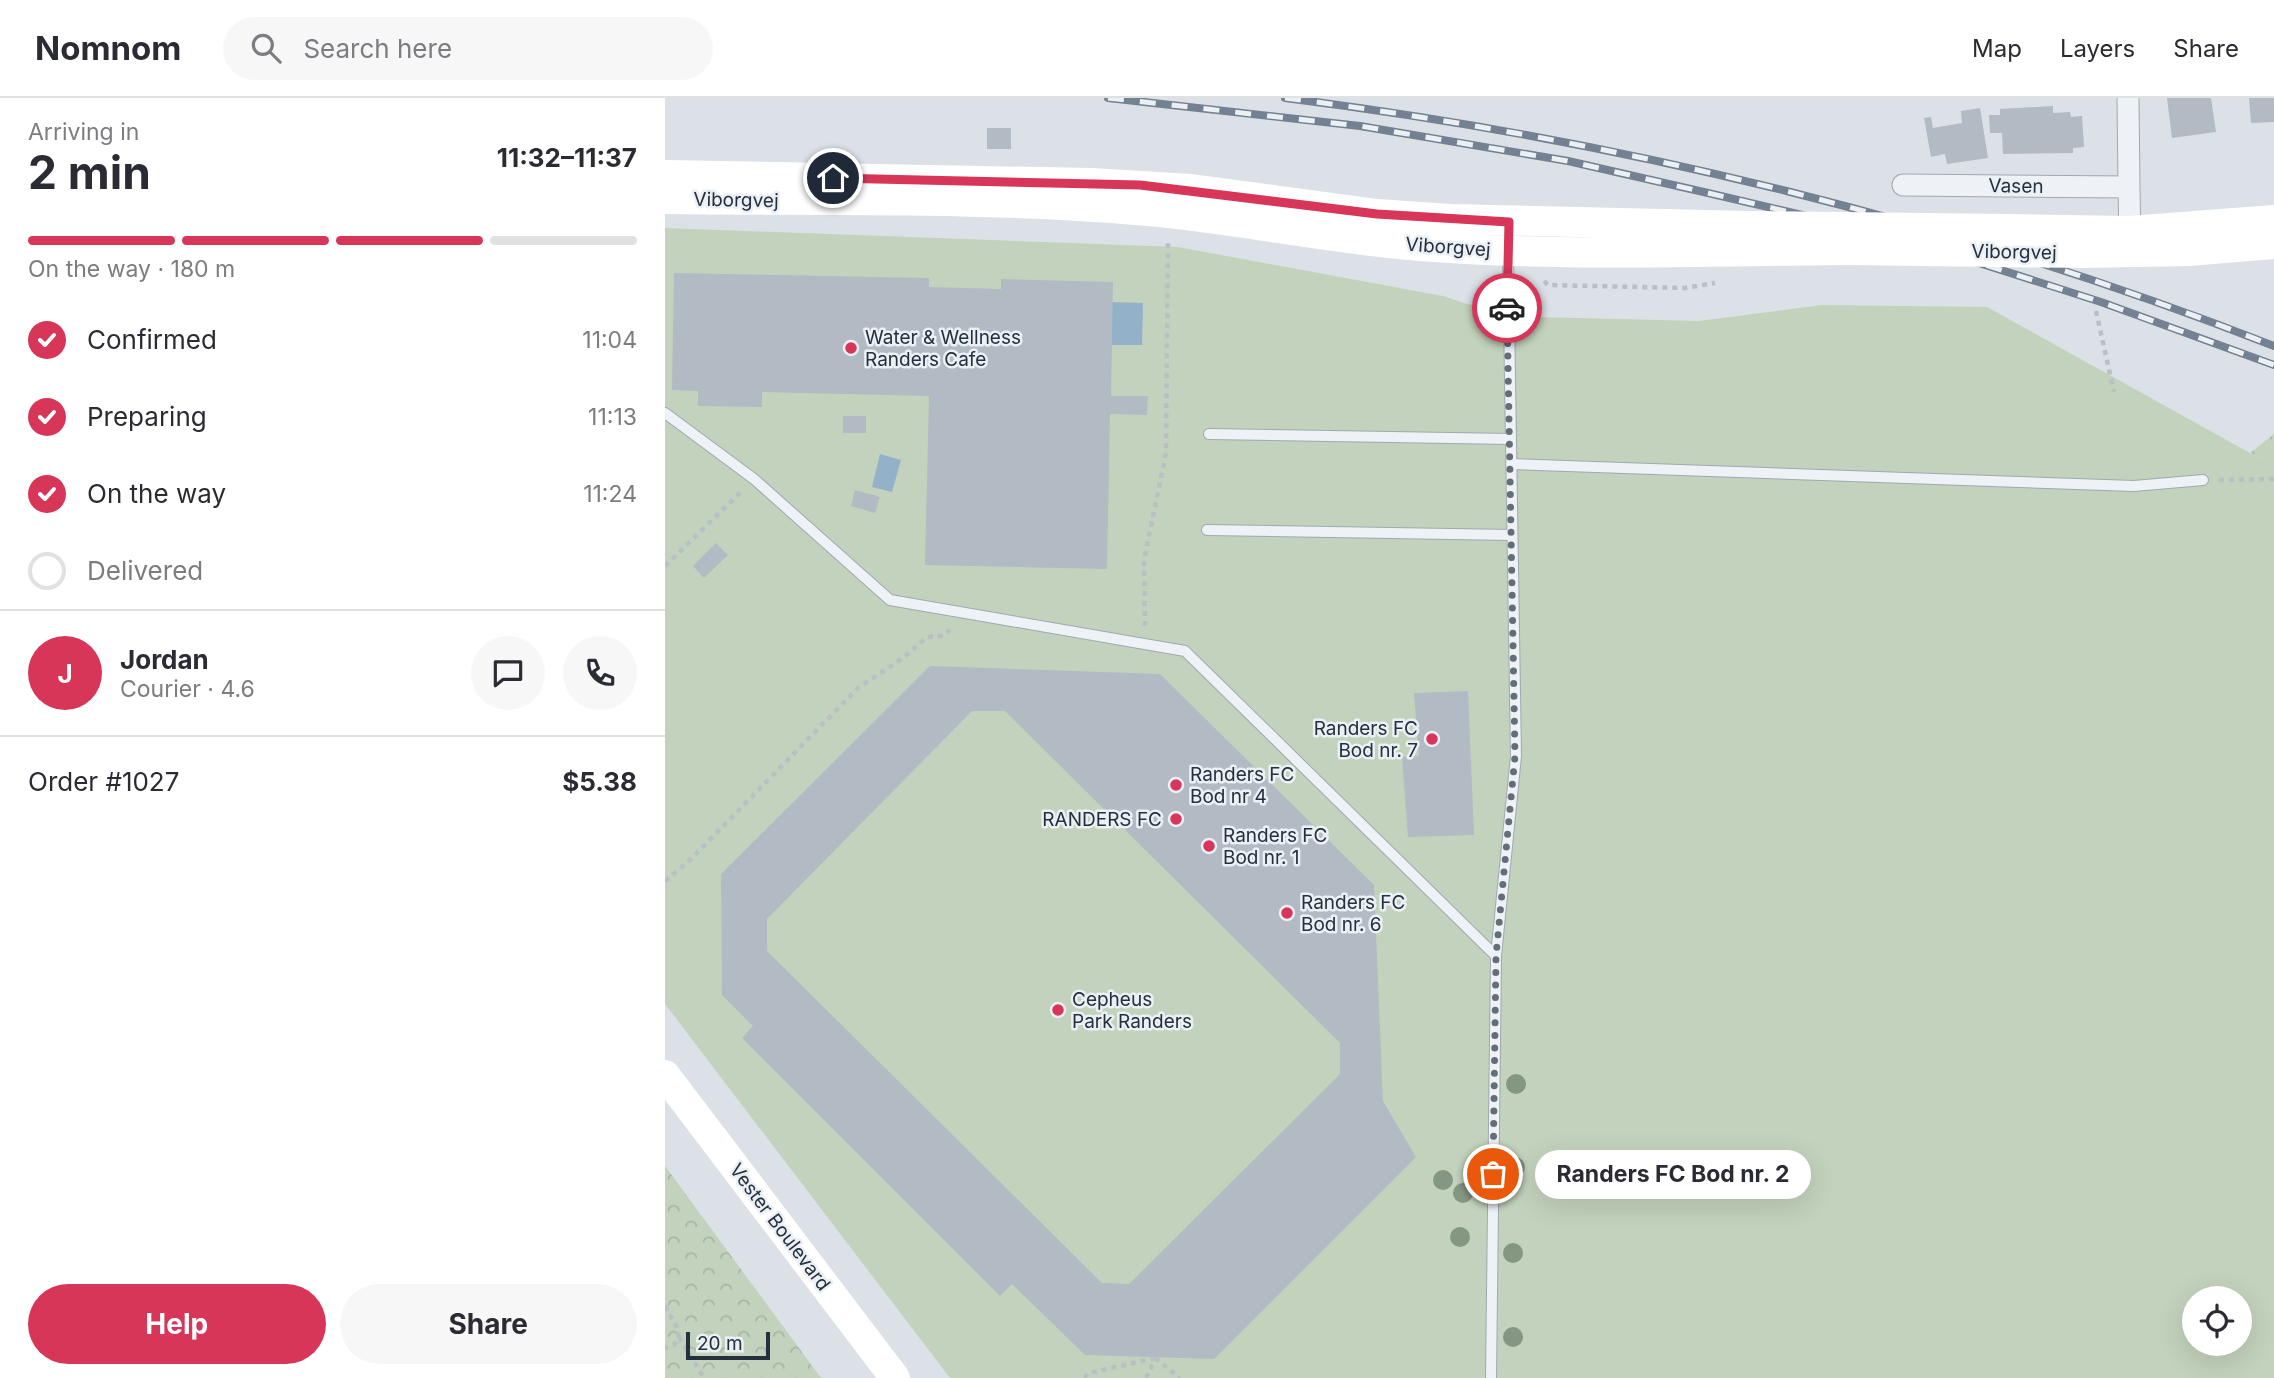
<!DOCTYPE html>
<html lang="en">
<head>
<meta charset="utf-8">
<style>
	body { margin:0; font-family:Inter,sans-serif; background:#f7f7f7; color:#2b2b33; height:100vh; display:flex; flex-direction:column; font-size:26px; white-space:nowrap }
	* { box-sizing:border-box; margin:0 }
	p { font-size:23px; color:#7c7c81 }
	.icon { flex:none; width:38px; height:38px; fill:none; stroke:currentColor; stroke-width:2; stroke-linecap:round; stroke-linejoin:round }
	.map { position:relative; flex:1; overflow:hidden }
	.drawer { display:flex; flex-direction:column; background:#fff; width:665px }
	.drawer>* { flex:none }
	.fabs { position:absolute; left:1517px; top:1188px; display:grid; gap:14px }
	.fabs a { display:grid; place-items:center; width:70px; height:70px; border-radius:50%; background:#fff; box-shadow:0 7px 28px #0002; font-size:35px }
	.scale { position:absolute; left:21px; bottom:18px; width:84px; box-sizing:border-box; padding-left:7px; border:4px solid #24303e; border-top:0; font-size:19px; line-height:24px; white-space:nowrap; color:#24303e; -webkit-text-stroke:5px #ebf0f5; paint-order:stroke }
	.pin { position:absolute; display:grid; place-items:center; width:60px; height:60px; color:#fff; margin:-30px; border:4px solid #fff; border-radius:50%; box-shadow:0 2px 7px #0007 }
	.courier { position:absolute; display:grid; place-items:center; width:70px; height:70px; margin:-35px; border:5px solid #d73659; border-radius:50%; background:#fff; color:#222; box-shadow:0 2px 9px #0007 }
	.bubble { position:absolute; height:49px; border-radius:24px; background:#fff; box-shadow:0 7px 28px #0002; font-size:23px; font-weight:700; line-height:49px; text-align:center }
	.overview em { font-style:normal; font-weight:700 }
	.overview div { display:flex; flex-direction:column-reverse }
	.overview { display:flex; align-items:center; justify-content:space-between; height:119px; padding:0 28px }
	h1 { font-size:46px; font-weight:700; line-height:52px }
	.bar { display:grid; grid-template-columns:repeat(4,1fr); gap:10px 7px; align-content:center; height:84px; padding:0 28px }
	.bar i { height:9px; border-radius:5px; background:#e1e1e2 }
	.bar .on { background:#d73659 }
	.bar p { grid-column:span 4 }
	.line { display:flex; align-items:center; gap:18px; padding:0 28px; border-top:2px solid #e1e1e2 }
	.line div { flex:1 }
	.round { display:grid; place-items:center; flex:none; width:74px; height:74px; border-radius:37px; background:#f7f7f7 }
	ol { padding:0 28px; list-style:none }
	li { display:flex; align-items:center; gap:21px; height:77px }
	li p { margin-inline-start:auto }
	li .icon { padding:7px; border-radius:50%; background:#d73659; color:#fff; stroke-width:4 }
	li:last-child { color:#7c7c81 }
	li i { width:38px; height:38px; border:4px solid #e1e1e2; border-radius:50% }
	.button { display:flex; gap:14px; margin-top:auto; padding:14px 28px }
	.button a { flex:1; height:80px; border-radius:42px; background:#d73659; color:#fff; font-size:28px; font-weight:700; line-height:80px; text-align:center }
	.button a+a { background:#f7f7f7; color:#2b2b33 }
	header { display:flex; align-items:center; gap:42px; box-sizing:border-box; height:98px; padding:0 35px; background:#fff; border-bottom:2px solid #e1e1e2 }
	header strong { font-size:33px }
	nav { display:flex; gap:38px; margin-inline-start:auto; font-size:24px }
	.search { width:490px; height:63px; background:#f7f7f7; display:flex; align-items:center; gap:18px; box-sizing:border-box; padding:0 24px; border-radius:38px; color:#7c7c81; font-size:26px }
	main { display:flex; flex:1; min-height:0 }
	.map>svg:first-child { display:block }
	.green { fill:#c3d2bc; fill-rule:evenodd }
	.forest { fill:url(#forest-crowns) }
	.water { fill:#93b2ca }
	.building { fill:#b2bac4; fill-rule:evenodd }
	.lines { fill:none; stroke-linecap:round; stroke-linejoin:round }
	.lane-casing { stroke:#a0a8b1; stroke-width:12 }
	.street-casing { stroke:#a0a8b1; stroke-width:23 }
	.path { stroke:#b9bfc5; stroke-width:4.5; stroke-dasharray:5 5; stroke-linecap:butt }
	.lane { stroke:#eef1f5; stroke-width:10 }
	.street { stroke:#eef1f5; stroke-width:21 }
	.secondary { stroke:#fff; stroke-width:30 }
	.rail-casing { stroke:#748192; stroke-width:8 }
	.rail { stroke:#ebf0f5; stroke-width:5; stroke-dasharray:16; stroke-linecap:butt }
	.secondary-bridge { stroke:#fff; stroke-width:30 }
	.tree { fill:#849783 }
	.done { stroke:#646e79; stroke-width:7; stroke-dasharray:0 12.6 }
	.route { stroke:#d73659; stroke-width:9 }
	.poi-dot { fill:#d73659; stroke:#ebf0f5; stroke-width:2.5 }
	.labels { text-anchor:middle; dominant-baseline:central; stroke-width:5; stroke-linejoin:round; paint-order:stroke }
	.street-label { font-size:19px; fill:#24303e; stroke:#ebf0f5 }
	.poi-label { font-size:19px; fill:#24303e; stroke:#ebf0f5; text-anchor:start }
</style>
</head>
<body>
<header>
<strong>Nomnom</strong>
<div class="search"><svg class="icon" aria-label="search" viewBox="0 0 24 24"><circle cx="10" cy="10" r="6"/><path d="M15 15l6 6"/></svg>Search here</div>
<nav><a>Map</a><a>Layers</a><a>Share</a></nav>
</header>
<main>
<section class="drawer">
<div class="overview"><div><h1>2 min</h1><p>Arriving in</p></div><em>11:32–11:37</em></div>
<div class="bar"><i class="on"></i><i class="on"></i><i class="on"></i><i></i><p>On the way · 180 m</p></div>
<ol>
<li><svg class="icon" aria-label="check" viewBox="0 0 24 24"><path d="M5 12l5 5 9-10"/></svg>Confirmed<p>11:04</p></li>
<li><svg class="icon" aria-label="check" viewBox="0 0 24 24"><path d="M5 12l5 5 9-10"/></svg>Preparing<p>11:13</p></li>
<li><svg class="icon" aria-label="check" viewBox="0 0 24 24"><path d="M5 12l5 5 9-10"/></svg>On the way<p>11:24</p></li>
<li><i></i>Delivered</li>
</ol>
<div class="line" style="height:126px"><b class="round" style="background:#d73659;color:#fff">J</b><div><b>Jordan</b><p>Courier · 4.6</p></div><a class="round"><svg class="icon" aria-label="chat" viewBox="0 0 24 24"><path d="M4 5h16v11H9l-5 4z"/></svg></a><a class="round"><svg class="icon" aria-label="phone" viewBox="0 0 24 24"><path d="M5 4h4l2 5-3 2q2 4 5 5l2-3 5 2v4C11 20 4 13 5 4z"/></svg></a></div>
<div class="line" style="height:91px"><div>Order #1027</div><b>$5.38</b></div>
<div class="button"><a>Help</a><a>Share</a></div>
</section>
<div class="map">
<svg width="1609" height="1280" viewBox="0 0 1609 1280">
	<defs>
		<pattern id="forest-crowns" width="20" height="18" patternUnits="userSpaceOnUse" patternTransform="scale(1.75)"><rect width="20" height="18" fill="#c3d2bc"/><path d="M2 6a3 3 0 1 1 6 0M12 15a3 3 0 1 1 6 0" fill="none" stroke="#a7b5a3"/></pattern>
	</defs>
	<rect width="100%" height="100%" fill="#dbe1e7"/>
	<path class="green" d="M 0,130 L 513,149 L 778,198 L 802,206 L 871,219 L 1034,223 L 1157,207 L 1322,209 L 1585,355 L 1609,363 L 1609,1280 L 285,1280 L 0,906 ZM 1530,1200 L 1575,1200 L 1575,1246 L 1530,1246 Z"/>
	<path class="forest" d="M 1609,336 L 1609,363 L 1585,355 Z
		M 0,1068 L 156,1280 L 0,1280 Z"/>
	<path class="water" d="M 447,204 L 478,205 L 477,247 L 446,247 Z
		M 215,356 L 236,362 L 227,394 L 207,389 Z"/>
	<path class="building" d="M 1502,0 L 1546,0 L 1551,34 L 1507,40 Z
		M 1584,0 L 1609,0 L 1609,24 L 1586,25 Z
		M 1388,8 L 1388,15 L 1405,14 L 1406,19 L 1417,18 L 1419,49 L 1408,50 L 1408,55 L 1338,56 L 1337,35 L 1325,35 L 1324,17 L 1335,17 L 1335,11 Z
		M 1315,10 L 1323,60 L 1282,66 L 1280,56 L 1266,59 L 1259,20 L 1266,19 L 1268,30 L 1297,25 L 1296,13 Z
		M 322,30 L 346,30 L 346,51 L 322,51 Z
		M 9,175 L 264,180 L 264,189 L 336,191 L 336,181 L 448,184 L 446,298 L 483,298 L 482,317 L 445,316 L 442,471 L 260,467 L 264,298 L 97,294 L 97,309 L 33,308 L 33,293 L 7,292 Z
		M 178,318 L 201,318 L 201,335 L 178,335 Z
		M 190,392 L 215,399 L 210,415 L 186,408 Z
		M 51,445 L 63,457 L 39,480 L 28,468 Z
		M 265,568 L 495,576 L 709,787 L 718,1003 L 751,1059 L 549,1261 L 420,1257 L 347,1186 L 335,1198 L 77,940 L 88,928 L 57,897 L 56,776 ZM 307,613 L 340,613 L 675,945 L 675,976 L 464,1186 L 437,1185 L 102,853 L 102,821 Z
		M 803,593 L 809,737 L 743,739 L 737,659 L 754,658 L 749,595 Z"/>
	<g class="lines">
		<defs>
			<path id="lane" d="M 0,315 L 89,381 L 225,502 L 520,553 L 831,858
				M 544,336 L 846,341
				M 846,366 L 1469,388 L 1538,382
				M 542,432 L 847,437
				M 826,1280 L 831,858 L 851,658 L 843,155"/>
			<path id="street" d="M 1238,87 L 1464,89 L 1463,0
				M 1464,89 L 1465,146"/>
		</defs>
		<use href="#lane" class="lane-casing"/>
		<use href="#street" class="street-casing"/>
		<path class="path" d="M 879,183 L 883,187 L 1020,190 L 1050,185
			M 1431,213 L 1449,294
			M 1554,382 L 1609,381
			M 0,468 L 77,393
			M 480,528 L 479,462 L 501,355 L 503,143
			M 0,783 L 23,764 L 193,590 L 238,560 L 262,539 L 278,538 L 285,532
			M 0,1208 L 13,1231 L 14,1239 L 9,1247 L 0,1250
			M 14,1239 L 39,1280
			M 490,1260 L 515,1280
			M 419,1280 L 424,1275 L 490,1260
			M 481,1280 L 490,1261"/>
		<use href="#lane" class="lane"/>
		<use href="#street" class="street"/>
		<path class="secondary" d="M 0,77 L 426,85 L 526,91 L 712,116 L 785,121 L 1084,128
			M 0,101 C 157,103 315,99 471,112 C 566,119 660,141 755,148 C 898,159 1041,153 1184,152
			M 1342,131 L 1465,133 L 1609,122
			M 1417,155 L 1524,153 L 1609,146
			M 0,977 L 230,1280"/>
		<defs>
			<path id="rail" d="M 443,0 L 695,28 L 903,63 L 1043,95 L 1236,140 L 1436,204 L 1609,267
				M 620,0 C 957,42 1293,124 1609,248"/>
		</defs>
		<use href="#rail" class="rail-casing"/>
		<use href="#rail" class="rail"/>
		<path class="secondary-bridge" d="M 1084,128 L 1342,131
			M 1184,152 L 1417,155"/>
	</g>
	<g class="tree">
		<circle cx="851" cy="986" r="10"/>
		<circle cx="850" cy="1069" r="10"/>
		<circle cx="778" cy="1082" r="10"/>
		<circle cx="798" cy="1095" r="10"/>
		<circle cx="795" cy="1139" r="10"/>
		<circle cx="848" cy="1155" r="10"/>
		<circle cx="848" cy="1239" r="10"/>
	</g>
	<g class="lines">
		<path class="done" d="M 828,1076 L 831,858 L 850,658 L 842,210"/>
		<path class="route" d="M 168,80 L 475,87 L 712,116 L 844,124 L 842,210"/>
	</g>
	<g class="poi-dot">
		<circle cx="186" cy="250" r="7"/>
		<circle cx="767" cy="641" r="7"/>
		<circle cx="511" cy="687" r="7"/>
		<circle cx="511" cy="721" r="7"/>
		<circle cx="544" cy="748" r="7"/>
		<circle cx="622" cy="815" r="7"/>
		<circle cx="393" cy="912" r="7"/>
	</g>
	<g class="labels">
		<g class="street-label">
			<text transform="translate(1351 88) rotate(1)">Vasen</text>
			<text transform="translate(71 102) rotate(1)">Viborgvej</text>
			<text transform="translate(783 149) rotate(4)">Viborgvej</text>
			<text transform="translate(1349 154) rotate(1)">Viborgvej</text>
			<text transform="translate(115 1129) rotate(53)">Vester Boulevard</text>
		</g>
		<g class="poi-label">
			<text x="200" y="239">Water &amp; Wellness<tspan x="200" dy="22">Randers Cafe</tspan></text>
			<text x="753" y="630" text-anchor="end">Randers FC<tspan x="753" dy="22">Bod nr. 7</tspan></text>
			<text x="525" y="676">Randers FC<tspan x="525" dy="22">Bod nr 4</tspan></text>
			<text x="497" y="721" text-anchor="end">RANDERS FC</text>
			<text x="558" y="737">Randers FC<tspan x="558" dy="22">Bod nr. 1</tspan></text>
			<text x="636" y="804">Randers FC<tspan x="636" dy="22">Bod nr. 6</tspan></text>
			<text x="407" y="901">Cepheus<tspan x="407" dy="22">Park Randers</tspan></text>
		</g>
	</g>
</svg>
<div class="fabs">
<a><svg class="icon" aria-label="locate" viewBox="0 0 24 24"><circle cx="12" cy="12" r="6"/><path d="M12 2v4M12 18v4M2 12h4M18 12h4"/></svg></a>
</div>
<div class="scale">20 m</div>
<div class="pin" style="left:828px;top:1076px;background:#ea580c"><svg class="icon" aria-label="bag" viewBox="0 0 24 24"><path d="M5 8h14l-1 12H6zM9 8a3 3 0 0 1 6 0"/></svg></div>
<div class="pin" style="left:168px;top:80px;background:#1f2937"><svg class="icon" aria-label="home" viewBox="0 0 24 24"><path d="M3 11l9-7 9 7M6 9v11h12V9"/></svg></div>
<div class="courier" style="left:842px;top:210px"><svg class="icon" aria-label="car" viewBox="0 0 24 24"><path d="M5 17H2v-5l4-1 3-4h7l3 4 3 1v5h-3M9 17h6M6 11h13"/><circle cx="7" cy="17" r="2"/><circle cx="17" cy="17" r="2"/></svg></div>
<div class="bubble" style="left:870px;top:1052px;width:276px">Randers FC Bod nr. 2</div>
</div>
</main>
</body>
</html>
